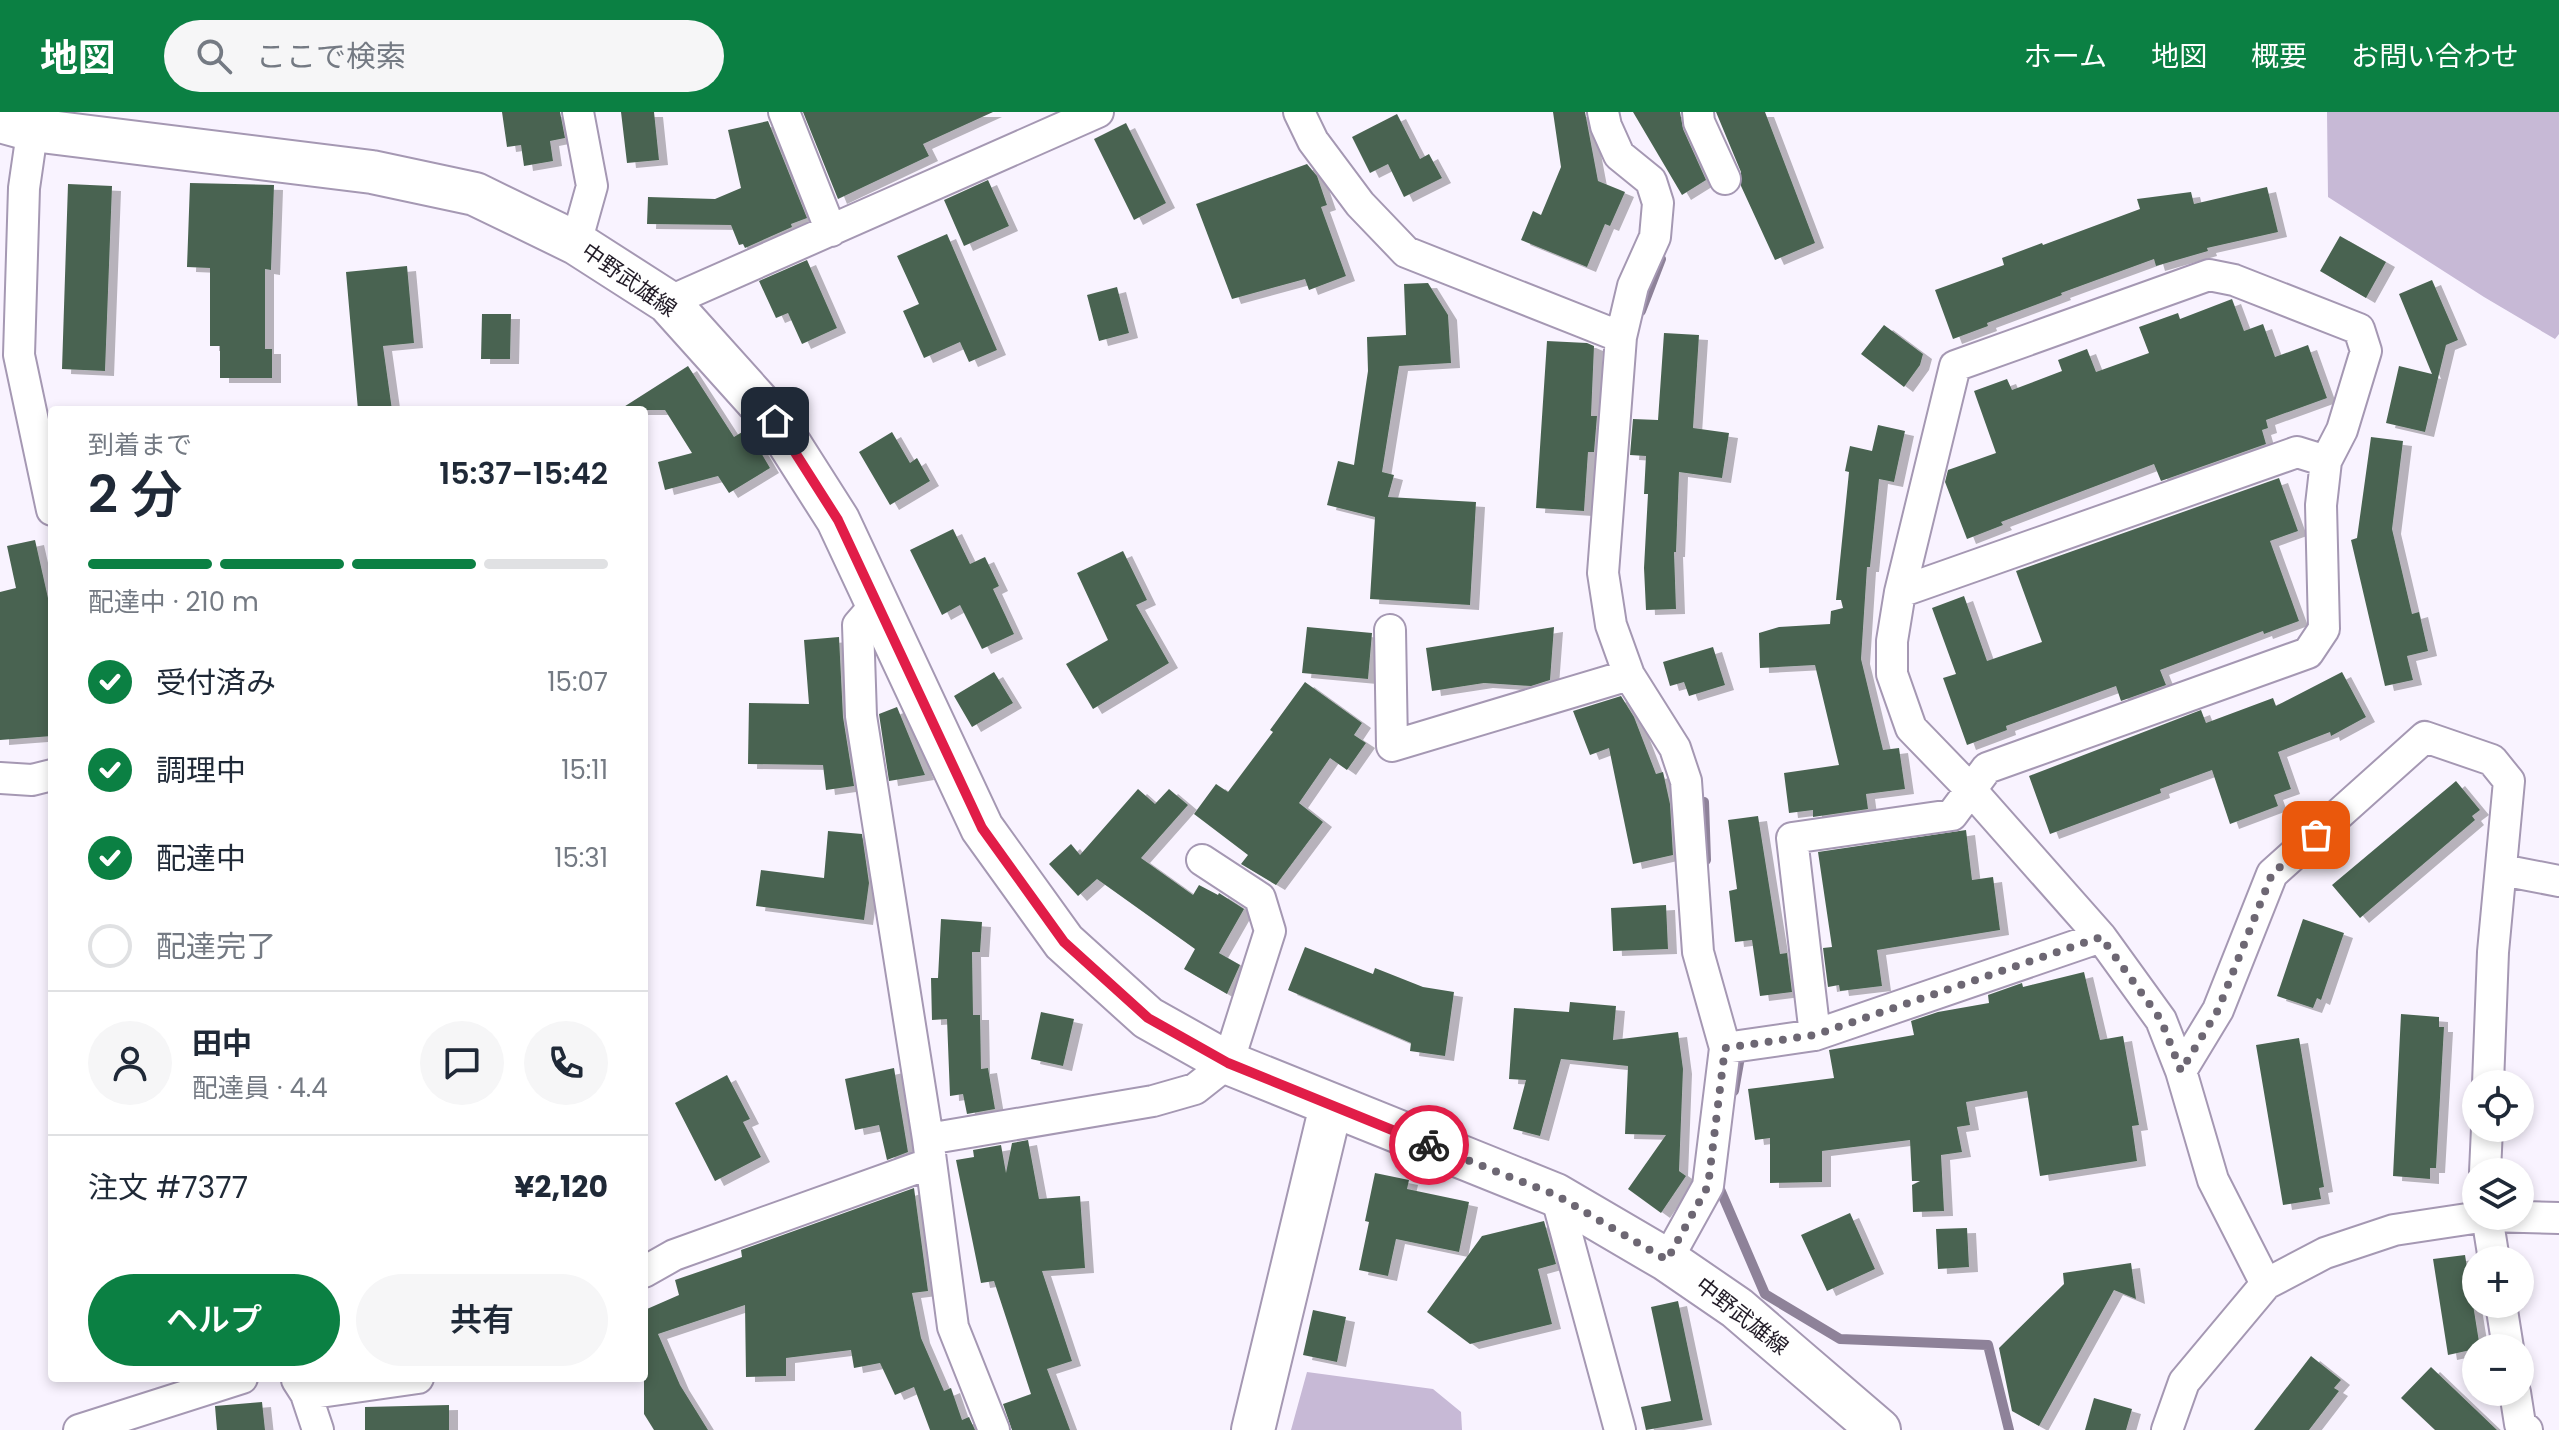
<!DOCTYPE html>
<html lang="ja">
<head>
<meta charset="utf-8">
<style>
	body { margin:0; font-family:Poppins,"Noto Sans JP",sans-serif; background:#f6f6f7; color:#1f2937; height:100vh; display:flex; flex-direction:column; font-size:30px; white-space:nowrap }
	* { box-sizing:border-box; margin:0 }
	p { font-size:26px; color:#747a83 }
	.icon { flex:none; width:44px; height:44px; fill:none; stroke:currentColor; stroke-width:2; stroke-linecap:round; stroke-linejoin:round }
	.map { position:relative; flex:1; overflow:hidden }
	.drawer { position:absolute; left:48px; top:294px; width:600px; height:976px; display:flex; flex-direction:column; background:#fff; border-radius:8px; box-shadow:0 4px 12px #0003 }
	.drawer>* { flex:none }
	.buttons { position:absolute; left:2462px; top:958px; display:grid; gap:16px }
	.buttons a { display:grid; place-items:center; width:72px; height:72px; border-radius:50%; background:#fff; box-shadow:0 4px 12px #0003; font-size:40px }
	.pin { position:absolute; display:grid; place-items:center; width:68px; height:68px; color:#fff; margin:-34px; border-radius:16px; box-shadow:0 4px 12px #0006 }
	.courier { position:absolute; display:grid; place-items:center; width:80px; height:80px; margin:-40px; border:6px solid #e11d48; border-radius:50%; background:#fff; color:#222; box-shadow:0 2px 10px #0007 }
	.overview em { font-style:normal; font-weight:600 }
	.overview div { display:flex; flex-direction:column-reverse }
	.overview { display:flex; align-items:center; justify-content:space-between; height:136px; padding:0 40px }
	h1 { font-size:52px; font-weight:600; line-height:60px }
	.bar { display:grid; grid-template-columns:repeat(4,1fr); gap:12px 8px; align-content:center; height:96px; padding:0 40px }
	.bar i { height:10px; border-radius:6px; background:#e0e1e3 }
	.bar .on { background:#0b8043 }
	.bar p { grid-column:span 4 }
	.line { display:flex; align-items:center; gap:20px; padding:0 40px; border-top:2px solid #e0e1e3 }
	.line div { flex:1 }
	.round { display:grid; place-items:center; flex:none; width:84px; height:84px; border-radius:42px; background:#f6f6f7 }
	ol { padding:0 40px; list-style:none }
	li { display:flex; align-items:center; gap:24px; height:88px }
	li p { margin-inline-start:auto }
	li .icon { padding:8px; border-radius:50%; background:#0b8043; color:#fff; stroke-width:4 }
	li:last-child { color:#747a83 }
	li i { width:44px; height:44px; border:4px solid #e0e1e3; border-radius:50% }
	.action { display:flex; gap:16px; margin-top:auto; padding:16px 40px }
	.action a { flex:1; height:92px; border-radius:48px; background:#0b8043; color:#fff; font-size:32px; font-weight:600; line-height:92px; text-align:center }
	.action a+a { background:#f6f6f7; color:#1f2937 }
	header { display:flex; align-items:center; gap:48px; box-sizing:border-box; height:112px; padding:0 40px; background:#0b8043; color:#fff }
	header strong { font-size:38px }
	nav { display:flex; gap:44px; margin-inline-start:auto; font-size:28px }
	.search { width:560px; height:72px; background:#f6f6f7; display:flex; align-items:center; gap:20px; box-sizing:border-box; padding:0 28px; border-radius:44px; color:#747a83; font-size:30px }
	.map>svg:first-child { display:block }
	.forest { fill:#c7b9d6 }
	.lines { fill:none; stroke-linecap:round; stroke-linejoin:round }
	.stream { stroke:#8e8299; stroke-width:10 }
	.building { fill:#4a6451; filter:url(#shadow) }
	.street-casing { stroke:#a598b3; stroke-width:34 }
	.secondary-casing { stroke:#a598b3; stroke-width:46 }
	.street { stroke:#fff; stroke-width:30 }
	.secondary { stroke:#fff; stroke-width:42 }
	.done { stroke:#6d6773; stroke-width:8; stroke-dasharray:0 14.4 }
	.route { stroke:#e11d48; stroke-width:10 }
	.labels { text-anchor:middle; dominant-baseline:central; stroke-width:8; stroke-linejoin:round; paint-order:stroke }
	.street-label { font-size:22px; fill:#221c27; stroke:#fff }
</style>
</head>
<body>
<header>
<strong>地図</strong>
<div class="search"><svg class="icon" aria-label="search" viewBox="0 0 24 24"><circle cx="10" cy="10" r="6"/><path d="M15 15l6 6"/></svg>ここで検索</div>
<nav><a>ホーム</a><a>地図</a><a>概要</a><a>お問い合わせ</a></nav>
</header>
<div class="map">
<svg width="2559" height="1318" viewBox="0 0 2559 1318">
	<defs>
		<filter id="shadow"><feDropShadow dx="9" dy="5" stdDeviation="0" flood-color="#0004"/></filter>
	</defs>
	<rect width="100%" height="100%" fill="#f9f3ff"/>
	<path class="forest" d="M 2327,0 L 2559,0 L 2559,222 L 2555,227 L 2484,185 L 2328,85 Z
		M 1307,1260 L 1433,1277 L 1461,1300 L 1462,1318 L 1291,1318 Z"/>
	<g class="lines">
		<path class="stream" d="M 1641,199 L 1661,147
			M 1704,690 L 1706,748
			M 1734,979 L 1740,945
			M 1720,1070 L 1719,1075 L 1765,1182 L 1840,1227 L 1988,1233 L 2009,1318"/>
	</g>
	<path class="building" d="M 502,0 L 560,0 L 565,26 L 550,29 L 553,49 L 524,54 L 521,33 L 507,35 Z
		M 621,0 L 654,0 L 659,48 L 627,51 Z
		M 803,0 L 993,0 L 923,32 L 929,44 L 838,87 Z
		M 1553,0 L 1585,0 L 1598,69 L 1625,80 L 1610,114 L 1605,112 L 1587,155 L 1521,128 L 1533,99 L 1541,103 L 1561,55 Z
		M 1633,0 L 1680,0 L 1683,17 L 1706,68 L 1682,83 Z
		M 1716,0 L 1765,0 L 1815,131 L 1775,148 L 1741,74 L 1741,60 Z
		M 1397,2 L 1420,47 L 1429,42 L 1442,66 L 1404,85 L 1388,52 L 1370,61 L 1352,25 Z
		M 768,9 L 807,106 L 791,112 L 792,115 L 745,136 L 743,132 L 739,133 L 731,113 L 647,112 L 648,85 L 715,87 L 741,76 L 728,18 Z
		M 1126,11 L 1166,91 L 1134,108 L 1094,27 Z
		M 1307,52 L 1317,64 L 1327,93 L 1321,95 L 1346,164 L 1309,178 L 1305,167 L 1232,187 L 1196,92 Z
		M 988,68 L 1009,114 L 964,134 L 944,88 Z
		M 190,71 L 274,73 L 271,158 L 265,157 L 265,237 L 272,237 L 272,266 L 220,266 L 220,234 L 210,234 L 210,156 L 187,155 Z
		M 68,72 L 112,74 L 105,259 L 62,257 Z
		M 2267,75 L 2278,120 L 2207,136 L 2208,139 L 2156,154 L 2154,147 L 2061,181 L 2062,183 L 1987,211 L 1988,214 L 1953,227 L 1935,178 L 2004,153 L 2002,146 L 2042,131 L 2043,133 L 2140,97 L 2137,87 L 2191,80 L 2194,92 Z
		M 947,122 L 997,238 L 969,250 L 960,230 L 924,246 L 903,199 L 919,192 L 897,144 Z
		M 2340,124 L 2386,150 L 2366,186 L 2320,159 Z
		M 807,148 L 837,216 L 802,232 L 788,201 L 776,206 L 759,169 Z
		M 407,154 L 414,231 L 383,234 L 392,298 L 358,298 L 346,160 Z
		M 2432,168 L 2458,228 L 2446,233 L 2425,320 L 2386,311 L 2399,254 L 2432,262 L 2399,182 Z
		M 1428,171 L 1448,203 L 1451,251 L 1399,254 L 1382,360 L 1394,363 L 1388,385 L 1476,390 L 1470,493 L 1370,487 L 1375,405 L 1327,393 L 1338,349 L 1354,353 L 1368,259 L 1367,225 L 1406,223 L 1404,172 Z
		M 1117,175 L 1129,221 L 1099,229 L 1087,183 Z
		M 2232,187 L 2244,219 L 2263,212 L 2275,245 L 2308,233 L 2327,286 L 2266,308 L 2268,316 L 2262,318 L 2266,332 L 2161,369 L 2154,352 L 2001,410 L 2003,413 L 1967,427 L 1945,370 L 1948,358 L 1996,341 L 1974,279 L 2007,267 L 2012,278 L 2062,259 L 2058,248 L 2087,237 L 2096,260 L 2149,241 L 2139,215 L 2178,201 L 2180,207 Z
		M 482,202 L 511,202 L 510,247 L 481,247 Z
		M 1884,213 L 1923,242 L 1920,253 L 1904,275 L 1861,242 Z
		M 1664,221 L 1699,223 L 1693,316 L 1729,321 L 1722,366 L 1679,360 L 1676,440 L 1674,440 L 1676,497 L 1646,498 L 1644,456 L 1648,382 L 1644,382 L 1646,344 L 1630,343 L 1633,307 L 1658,308 Z
		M 1547,229 L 1587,231 L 1594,234 L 1591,304 L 1597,304 L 1594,340 L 1588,340 L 1584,399 L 1536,396 Z
		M 688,254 L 734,325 L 747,317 L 770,356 L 729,381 L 718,364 L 665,378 L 658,350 L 692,341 L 665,298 L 619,298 Z
		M 1878,313 L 1905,319 L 1894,370 L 1879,367 L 1870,455 L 1867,455 L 1861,547 L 1883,638 L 1899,636 L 1905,677 L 1866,682 L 1868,697 L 1813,705 L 1813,698 L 1789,701 L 1784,661 L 1839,653 L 1815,553 L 1760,556 L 1759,521 L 1779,515 L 1830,512 L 1831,499 L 1843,496 L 1841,488 L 1836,488 L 1849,360 L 1845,359 L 1850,334 L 1872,339 Z
		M 892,320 L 910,351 L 917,346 L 930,369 L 890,393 L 859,340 Z
		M 2371,325 L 2403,329 L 2392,417 L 2412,502 L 2419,500 L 2428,539 L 2407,544 L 2413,568 L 2385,574 L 2351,428 L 2357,426 Z
		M 2279,366 L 2298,419 L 2270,429 L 2299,509 L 2264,522 L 2263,519 L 2160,558 L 2166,573 L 2121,589 L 2116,574 L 2006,614 L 2007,618 L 1967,633 L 1943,566 L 1956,562 L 1932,496 L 1964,484 L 1987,549 L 2042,530 L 2016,459 Z
		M 953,417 L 970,452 L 985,445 L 999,474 L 993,477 L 1014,522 L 982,537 L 960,493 L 942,503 L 910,438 Z
		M 35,428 L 48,486 L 52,486 L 52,624 L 0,628 L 0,480 L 16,476 L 7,434 Z
		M 1123,439 L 1147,488 L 1136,493 L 1169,551 L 1093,597 L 1066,552 L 1108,528 L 1077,461 Z
		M 1307,515 L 1372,521 L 1368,567 L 1302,561 Z
		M 1554,515 L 1550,568 L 1531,574 L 1484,571 L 1432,579 L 1426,536 Z
		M 839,525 L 843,605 L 854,674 L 826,678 L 823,653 L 748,652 L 749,591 L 809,592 L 804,528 Z
		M 1713,535 L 1725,573 L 1689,584 L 1684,570 L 1670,574 L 1663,550 Z
		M 994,560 L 1013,591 L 972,615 L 954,584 Z
		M 2342,560 L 2366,605 L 2331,624 L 2330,620 L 2278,640 L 2291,677 L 2274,683 L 2278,694 L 2230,712 L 2212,658 L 2160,677 L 2161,681 L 2050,722 L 2029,664 L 2201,598 L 2206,611 L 2273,586 L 2276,594 Z
		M 1305,570 L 1362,611 L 1354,623 L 1366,631 L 1347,658 L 1330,646 L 1299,691 L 1323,710 L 1276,773 L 1241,752 L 1248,743 L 1194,702 L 1216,672 L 1228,680 L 1273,620 L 1270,618 Z
		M 1621,584 L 1634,605 L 1656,662 L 1663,660 L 1670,692 L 1673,743 L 1633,752 L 1609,636 L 1590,643 L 1573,599 Z
		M 897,595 L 925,663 L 889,669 L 879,602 Z
		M 2456,669 L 2480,698 L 2472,704 L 2475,708 L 2360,806 L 2332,773 Z
		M 1138,677 L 1155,692 L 1169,677 L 1188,693 L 1141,746 L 1193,783 L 1199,773 L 1218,783 L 1219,781 L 1244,797 L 1219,841 L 1240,853 L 1227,882 L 1184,857 L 1195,837 L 1097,767 L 1078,784 L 1049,752 L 1071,732 L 1080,743 Z
		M 1758,704 L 1780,842 L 1787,841 L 1792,880 L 1760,884 L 1752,828 L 1735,830 L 1729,779 L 1737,777 L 1728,708 Z
		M 1966,718 L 1972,768 L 1993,765 L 2000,818 L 1877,838 L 1882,874 L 1840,879 L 1839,873 L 1828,875 L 1823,836 L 1832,835 L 1818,740 Z
		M 828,719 L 862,722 L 869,771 L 864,808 L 756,794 L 761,758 L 824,766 Z
		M 1666,793 L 1668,837 L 1613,839 L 1611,796 Z
		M 941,807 L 982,810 L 980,840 L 972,840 L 973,903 L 980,903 L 981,957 L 988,956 L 995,997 L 967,1002 L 963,982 L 950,984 L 947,907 L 932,908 L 931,866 L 938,866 Z
		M 2303,807 L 2344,821 L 2321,888 L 2317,886 L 2313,896 L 2277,884 Z
		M 1305,835 L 1373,862 L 1375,856 L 1423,875 L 1454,880 L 1445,944 L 1410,939 L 1411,931 L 1288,878 Z
		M 2084,860 L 2100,928 L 2123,924 L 2139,1013 L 2132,1014 L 2137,1049 L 2040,1064 L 2027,979 L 1966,990 L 1970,1013 L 1957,1015 L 1962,1040 L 1941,1043 L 1944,1099 L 1913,1100 L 1912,1073 L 1920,1069 L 1912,1069 L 1910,1028 L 1822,1039 L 1822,1070 L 1770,1071 L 1770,1026 L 1755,1028 L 1748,977 L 1834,966 L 1829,938 L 1914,923 L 1911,909 L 1938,900 L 1989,891 L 1988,883 L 2022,871 L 2023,875 Z
		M 1570,890 L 1616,894 L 1613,928 L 1678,920 L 1683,957 L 1679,1059 L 1686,1064 L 1661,1101 L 1628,1077 L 1666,1023 L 1625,1022 L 1628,954 L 1561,947 L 1540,1024 L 1513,1017 L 1526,968 L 1509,967 L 1514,896 L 1569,900 Z
		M 1041,900 L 1074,907 L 1063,954 L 1031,947 Z
		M 2401,902 L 2439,905 L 2439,915 L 2444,915 L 2436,1056 L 2430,1056 L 2430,1067 L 2393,1064 Z
		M 2299,926 L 2324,1075 L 2319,1076 L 2321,1087 L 2283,1093 L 2256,933 Z
		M 894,956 L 908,1040 L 887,1048 L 879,1013 L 855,1018 L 845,967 Z
		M 727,963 L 750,1007 L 743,1010 L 761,1045 L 715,1069 L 675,991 Z
		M 1028,1028 L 1039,1087 L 1080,1084 L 1085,1156 L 1042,1159 L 1072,1249 L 1047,1257 L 1070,1318 L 1012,1318 L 1003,1292 L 1031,1282 L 994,1169 L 981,1171 L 956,1048 L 974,1045 L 973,1038 L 1001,1033 L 1006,1061 L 1012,1031 Z
		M 1375,1061 L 1409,1068 L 1407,1077 L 1469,1090 L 1459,1140 L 1396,1127 L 1388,1164 L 1359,1158 L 1369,1110 L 1365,1109 Z
		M 914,1076 L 928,1179 L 912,1181 L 921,1226 L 944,1279 L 951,1276 L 962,1308 L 969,1305 L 975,1318 L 930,1318 L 914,1275 L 895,1283 L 880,1251 L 854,1256 L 851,1238 L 786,1246 L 786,1264 L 746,1265 L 745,1193 L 658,1222 L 680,1273 L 708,1318 L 654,1318 L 644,1302 L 644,1189 L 647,1197 L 679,1183 L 675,1168 L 742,1145 L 741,1138 Z
		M 1850,1101 L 1875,1157 L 1827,1179 L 1801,1123 Z
		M 1544,1109 L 1556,1152 L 1538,1157 L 1552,1212 L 1470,1232 L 1427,1200 L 1482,1124 Z
		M 1967,1116 L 1969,1155 L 1938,1157 L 1936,1117 Z
		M 2465,1143 L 2480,1236 L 2448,1243 L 2433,1147 Z
		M 2131,1151 L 2136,1187 L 2114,1178 L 2039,1314 L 2012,1299 L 1999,1236 L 2064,1172 L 2063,1161 Z
		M 1678,1189 L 1703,1308 L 1646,1318 L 1641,1295 L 1671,1289 L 1651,1195 Z
		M 1313,1198 L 1346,1205 L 1337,1250 L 1303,1243 Z
		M 2311,1244 L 2341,1268 L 2334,1276 L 2339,1279 L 2309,1318 L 2254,1318 Z
		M 2431,1255 L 2497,1318 L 2435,1318 L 2401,1286 Z
		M 2094,1286 L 2132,1297 L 2126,1318 L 2085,1318 Z
		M 262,1290 L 265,1318 L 217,1318 L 215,1294 Z
		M 449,1293 L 449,1318 L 365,1318 L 365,1295 Z"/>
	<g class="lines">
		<defs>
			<path id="street" d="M 35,0 L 24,76 L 19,243 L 52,398
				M 784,0 L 831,119
				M 1299,0 L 1313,29 L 1360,92 L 1406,140 L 1621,225 L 1603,461 L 1611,513 L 1629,563 L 1675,636 L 1686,669 L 1698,840 L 1725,936 L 1708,1074 L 1667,1148
				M 1603,0 L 1606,14 L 1619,43 L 1651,69 L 1658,91 L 1655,125 L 1633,174 L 1621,225
				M 1698,0 L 1699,10 L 1725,67
				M 576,131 L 592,74 L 578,0
				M 668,190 L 1098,0
				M 1900,480 L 2297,340 L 2326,349
				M 877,491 L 858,513 L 861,604 L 928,1027 L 953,1215 L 994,1318
				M 1390,518 L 1392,634 L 1629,563
				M 0,666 L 32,668 L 52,663
				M 2502,758 L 2559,769
				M 1815,923 L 1792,726 L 1952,703 L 1987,656 L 2308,541 L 2324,517 L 2321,393 L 2326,349 L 2342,318 L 2366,239 L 2359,217 L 2234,168 L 2209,163 L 1955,254 L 1900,480 L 1892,529 L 1892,562 L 1911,616 L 1971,678 L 2101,825 L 2161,908 L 2181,959 L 2213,1068 L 2266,1172
				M 1725,936 L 1815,923 L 2101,825
				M 2181,959 L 2218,898 L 2272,762 L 2425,625 L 2492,648 L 2509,669 L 2493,840 L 2488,972
				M 928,1027 L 1153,989 L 1195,977 L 1228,951 L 1270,819 L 1260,786 L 1202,748
				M 2485,1060 L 2487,1016
				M 1556,1083 L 1620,1318
				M 2487,1104 L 2494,1148
				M 644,1160 L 674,1143 L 931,1051
				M 2501,1192 L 2508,1236
				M 297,1268 L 306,1282 L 318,1318
				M 2515,1280 L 2520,1312 L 2527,1318
				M 306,1282 L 418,1266
				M 79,1318 L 242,1266
				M 2167,1318 L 2184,1270 L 2266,1172 L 2325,1141 L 2394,1118 L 2487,1104 L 2559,1106"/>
			<path id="secondary" d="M 0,9 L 33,18 L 372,60 L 475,82 L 576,131 L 668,190 L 775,309 L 838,408 L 982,716 L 1064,830 L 1148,906 L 1228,951 L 1556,1083 L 1667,1148 L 1737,1196 L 1879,1318
				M 1253,1318 L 1331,994"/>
		</defs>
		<use href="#street" class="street-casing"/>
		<use href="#secondary" class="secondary-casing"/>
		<use href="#street" class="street"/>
		<use href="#secondary" class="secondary"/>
	</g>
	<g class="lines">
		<path class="done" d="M 1429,1033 L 1556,1083 L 1667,1148 L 1708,1074 L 1725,936 L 1815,923 L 2101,825 L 2161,908 L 2181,959 L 2218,898 L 2272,762 L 2316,723"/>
		<path class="route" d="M 775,309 L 838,408 L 982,716 L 1064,830 L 1148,906 L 1228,951 L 1429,1033"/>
	</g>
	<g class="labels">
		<g class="street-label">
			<text transform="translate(629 168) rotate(35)">中野武雄線</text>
			<text transform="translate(1742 1204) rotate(38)">中野武雄線</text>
		</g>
	</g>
</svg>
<div class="buttons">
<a><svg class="icon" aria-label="locate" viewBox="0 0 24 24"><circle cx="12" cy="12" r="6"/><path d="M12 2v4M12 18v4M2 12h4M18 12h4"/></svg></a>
<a><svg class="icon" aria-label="layers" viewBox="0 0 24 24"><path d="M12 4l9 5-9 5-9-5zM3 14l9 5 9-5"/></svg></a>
<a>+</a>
<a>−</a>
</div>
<div class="pin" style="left:2316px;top:723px;background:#ea580c"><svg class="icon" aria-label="bag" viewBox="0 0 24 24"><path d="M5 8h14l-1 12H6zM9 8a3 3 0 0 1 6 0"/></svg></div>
<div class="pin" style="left:775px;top:309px;background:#1f2937"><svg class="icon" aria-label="home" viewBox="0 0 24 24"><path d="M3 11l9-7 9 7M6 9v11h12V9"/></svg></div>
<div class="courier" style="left:1429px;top:1033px"><svg class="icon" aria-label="bike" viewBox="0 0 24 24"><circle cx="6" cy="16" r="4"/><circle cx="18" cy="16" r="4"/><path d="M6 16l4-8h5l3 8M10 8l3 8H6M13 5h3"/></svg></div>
<section class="drawer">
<div class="overview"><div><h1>2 分</h1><p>到着まで</p></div><em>15:37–15:42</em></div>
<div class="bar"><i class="on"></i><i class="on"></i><i class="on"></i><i></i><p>配達中 · 210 m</p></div>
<ol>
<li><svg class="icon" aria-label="check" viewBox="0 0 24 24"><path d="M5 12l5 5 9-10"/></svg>受付済み<p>15:07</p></li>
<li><svg class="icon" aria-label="check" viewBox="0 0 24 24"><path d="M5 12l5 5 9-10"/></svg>調理中<p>15:11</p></li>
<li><svg class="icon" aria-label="check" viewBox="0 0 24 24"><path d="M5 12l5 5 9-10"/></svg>配達中<p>15:31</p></li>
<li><i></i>配達完了</li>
</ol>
<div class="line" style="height:144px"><a class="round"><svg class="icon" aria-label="person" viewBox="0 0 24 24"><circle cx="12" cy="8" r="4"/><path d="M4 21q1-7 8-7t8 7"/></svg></a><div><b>田中</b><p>配達員 · 4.4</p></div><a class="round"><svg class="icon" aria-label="chat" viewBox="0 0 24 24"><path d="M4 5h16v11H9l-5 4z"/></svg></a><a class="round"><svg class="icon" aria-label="phone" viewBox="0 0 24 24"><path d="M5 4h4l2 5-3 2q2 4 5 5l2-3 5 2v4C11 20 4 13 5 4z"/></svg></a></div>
<div class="line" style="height:104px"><div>注文 #7377</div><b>¥2,120</b></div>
<div class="action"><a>ヘルプ</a><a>共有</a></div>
</section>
</div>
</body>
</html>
